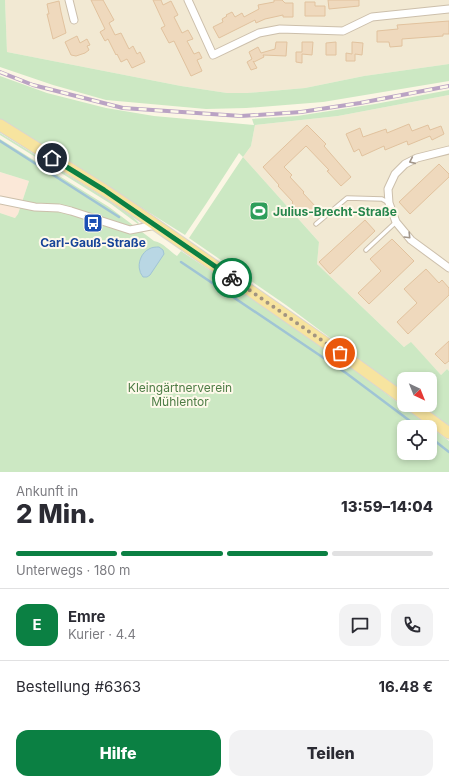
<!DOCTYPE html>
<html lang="de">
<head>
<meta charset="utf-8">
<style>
	body { margin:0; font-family:Inter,sans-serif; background:#f2f2f3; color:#2b2b33; height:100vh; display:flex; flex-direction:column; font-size:15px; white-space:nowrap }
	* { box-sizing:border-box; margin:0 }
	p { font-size:13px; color:#7c7c81 }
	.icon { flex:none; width:22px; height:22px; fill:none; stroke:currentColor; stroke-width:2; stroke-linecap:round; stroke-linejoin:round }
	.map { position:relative; height:472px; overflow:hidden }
	.side { display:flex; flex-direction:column; background:#fff; flex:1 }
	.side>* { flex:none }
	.needle { width:26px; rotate:137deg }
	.buttons { position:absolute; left:397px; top:372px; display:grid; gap:8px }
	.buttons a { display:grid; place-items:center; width:40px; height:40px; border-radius:8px; background:#fff; box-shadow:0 2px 6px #0003; font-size:20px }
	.pin { position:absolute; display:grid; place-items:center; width:34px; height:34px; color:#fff; margin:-17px; border:2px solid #fff; border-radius:50%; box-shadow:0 1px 4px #0007 }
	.courier { position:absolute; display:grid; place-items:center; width:40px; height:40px; margin:-20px; border:3px solid #0b8043; border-radius:50%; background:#fff; color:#222; box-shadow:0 1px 5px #0007 }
	.headline em { font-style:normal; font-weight:800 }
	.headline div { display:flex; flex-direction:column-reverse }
	.headline { display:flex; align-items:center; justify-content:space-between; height:68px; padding:0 16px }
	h1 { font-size:26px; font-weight:800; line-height:30px }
	.bar { display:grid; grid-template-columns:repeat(4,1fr); gap:6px 4px; align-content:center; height:48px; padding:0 16px }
	.bar i { height:5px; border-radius:3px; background:#e1e1e2 }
	.bar .on { background:#0b8043 }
	.bar p { grid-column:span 4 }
	.line { display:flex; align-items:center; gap:10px; padding:0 16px; border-top:1px solid #e1e1e2 }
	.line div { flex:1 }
	.round { display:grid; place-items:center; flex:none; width:42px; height:42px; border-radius:12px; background:#f2f2f3 }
	.button { display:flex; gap:8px; margin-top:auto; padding:8px 16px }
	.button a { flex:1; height:46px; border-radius:12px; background:#0b8043; color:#fff; font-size:16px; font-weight:800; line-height:46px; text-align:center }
	.button a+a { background:#f2f2f3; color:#2b2b33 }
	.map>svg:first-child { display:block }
	.residential { fill:#f2e9d3 }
	.commercial { fill:#fbe8d8 }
	.green { fill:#cce8c3; fill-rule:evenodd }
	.water { fill:#b9d7e4; stroke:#a0c4d5 }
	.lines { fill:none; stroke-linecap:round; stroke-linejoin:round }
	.stream { stroke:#a0c4d5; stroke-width:2.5 }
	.building { fill:#efd9bd; stroke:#e1c29e }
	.lane-casing { stroke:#ccbfab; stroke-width:5.5 }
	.street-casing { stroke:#ccbfab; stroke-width:9 }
	.primary-casing { stroke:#dad5d0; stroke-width:13 }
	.lane { stroke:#fff; stroke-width:3.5 }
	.street { stroke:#fff; stroke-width:7 }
	.primary { stroke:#f7e49f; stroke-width:11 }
	.rail-casing { stroke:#baa3c4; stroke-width:4 }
	.rail { stroke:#fef9ea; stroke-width:2.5; stroke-dasharray:8; stroke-linecap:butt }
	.oneway { stroke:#a3978a }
	.done { stroke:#a29481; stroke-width:4; stroke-dasharray:0 7.2 }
	.route { stroke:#0b8043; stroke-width:5 }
	.labels { text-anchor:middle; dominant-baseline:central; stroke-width:4; stroke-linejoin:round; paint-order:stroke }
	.leisure-label { font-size:12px; font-weight:bold; fill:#27864d; stroke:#fef9ea; text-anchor:start }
	.transit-label { font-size:12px; font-weight:bold; fill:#164399; stroke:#fef9ea }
	.park-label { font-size:12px; fill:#4e7d46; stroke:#fef9ea }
</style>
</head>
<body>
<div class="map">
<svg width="449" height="472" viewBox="0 0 449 472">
	<rect width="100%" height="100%" fill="#fbf6e4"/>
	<path class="residential" d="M 5,0 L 449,0 L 449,64 L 364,76 L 305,88 L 247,93 L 227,93 L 181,86 L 7,52 Z
		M 449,95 L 449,371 L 447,369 L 441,375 L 411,343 L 404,347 L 317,264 L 319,242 L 243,157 L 251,146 L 255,125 L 338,116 Z"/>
	<path class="commercial" d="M 0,172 L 29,181 L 18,214 L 15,218 L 0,213 Z"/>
	<path class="green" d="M 0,0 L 5,0 L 7,52 L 181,86 L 227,93 L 247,93 L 305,88 L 364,76 L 449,64 L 449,81 L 323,102 L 246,108 L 206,109 L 106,100 L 53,85 L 0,67 Z
		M 0,76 L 47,93 L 106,108 L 154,116 L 254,125 L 252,119 L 297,116 L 375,104 L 449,90 L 449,95 L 338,116 L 255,125 L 251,146 L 243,157 L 319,242 L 317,264 L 404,347 L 411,342 L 441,375 L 447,369 L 449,371 L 449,426 L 420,405 L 430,405 L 430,379 L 404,379 L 404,393 L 286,305 L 189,238 L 243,157 L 239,153 L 206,204 L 185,235 L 0,119 Z
		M 0,133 L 102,196 L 133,217 L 139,223 L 138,224 L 111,204 L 0,135 Z
		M 0,139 L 109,207 L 154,241 C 164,243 169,251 177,256 L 181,251 L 319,343 L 449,441 L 449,472 L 0,472 L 0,213 L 15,218 L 18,214 L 29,181 L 0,172 ZM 404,427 L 430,427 L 430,453 L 404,453 Z"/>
	<path class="water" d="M 159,247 L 163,250 L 164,254 L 150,275 L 147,277 L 143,277 C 142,275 140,273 140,271 C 137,263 142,252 149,249 C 152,247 156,247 159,247 Z"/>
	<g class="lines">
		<path class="stream" d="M 0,141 L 119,217
			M 181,262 L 346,373 L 418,427
			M 430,437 L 449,452"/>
	</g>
	<path class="building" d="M 91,0 L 103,0 L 114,20 L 109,23 L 115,35 L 121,33 L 129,49 L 133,46 L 137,54 L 140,52 L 145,62 L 132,68 L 127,59 L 121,62 L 117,54 L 116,55 L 108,39 L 105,41 L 100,32 L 105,29 Z
		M 153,0 L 161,0 L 163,5 L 171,1 L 178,15 L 174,17 L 182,33 L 188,30 L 193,39 L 187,41 L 194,54 L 199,52 L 202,58 L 197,60 L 202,71 L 191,76 L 174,41 L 169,43 L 161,28 L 165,26 Z
		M 274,0 L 282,0 L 285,3 L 293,3 L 293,17 L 283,17 L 283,15 L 265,19 L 256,23 L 255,20 L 219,38 L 213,27 L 223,22 L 222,19 L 227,16 L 226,15 L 232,12 L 235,17 L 242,13 L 244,17 L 259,9 L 258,5 L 274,2 Z
		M 328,0 L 359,0 L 359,6 L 329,9 Z
		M 59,1 L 61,12 L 66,33 L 53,39 L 47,14 L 49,14 L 47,4 Z
		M 305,2 L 315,2 L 315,6 L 325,6 L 325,16 L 305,16 Z
		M 449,21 L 449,34 L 443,34 L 443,36 L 402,39 L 402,46 L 390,47 L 389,42 L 377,42 L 377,31 L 398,29 L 397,25 Z
		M 77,36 L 80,43 L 87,39 L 90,45 L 87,46 L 89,50 L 85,53 L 76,56 L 71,55 L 65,42 Z
		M 276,42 L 287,42 L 286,56 L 263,55 L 264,57 L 254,62 L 253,61 L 257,68 L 251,70 L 247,62 L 252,59 L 249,52 L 258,47 L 261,53 L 275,49 Z
		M 302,42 L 313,42 L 312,55 L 302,54 L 302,63 L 296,62 L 296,52 L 302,52 Z
		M 336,42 L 336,55 L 326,55 L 326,43 Z
		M 352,42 L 363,43 L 362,55 L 355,54 L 355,61 L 346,61 L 346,53 L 352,54 Z
		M 409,124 L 412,131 L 428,125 L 430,130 L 441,126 L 444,134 L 432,140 L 430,136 L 408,145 L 407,141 L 385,150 L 384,146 L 362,156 L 359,149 L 354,152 L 346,134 L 360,128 L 363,137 L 386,129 L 387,133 Z
		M 307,125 L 326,144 L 324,146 L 351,177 L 341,186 L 327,171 L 329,170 L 306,146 L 284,167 L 292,175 L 290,177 L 304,192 L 303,193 L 316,207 L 305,218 L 292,203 L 293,202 L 278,186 L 279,185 L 263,167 Z
		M 439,164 L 449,174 L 449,177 L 410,214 L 399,202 Z
		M 365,220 L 375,231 L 330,274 L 319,262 Z
		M 392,239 L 414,261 L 369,304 L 358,293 L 381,271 L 370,259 Z
		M 426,269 L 439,283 L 442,280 L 449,288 L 449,295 L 408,334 L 397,322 L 417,303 L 404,289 Z
		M 449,341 L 449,361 L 445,364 L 435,354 Z"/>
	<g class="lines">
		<defs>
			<path id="lane" d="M 316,224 L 347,198 L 382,199 L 389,203
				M 366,250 L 396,222"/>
			<path id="street" d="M 69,0 L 74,20
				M 188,0 L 213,55 L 259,33 L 280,29 L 343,31 L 372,17 L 449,9
				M 449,150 L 417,158 L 405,164 L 395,174 L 388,189 L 389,203 L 396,222 L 411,240 L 449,268
				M 0,200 L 35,207 L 59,208 L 71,211 L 130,230 L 156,225"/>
			<path id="primary" d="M 0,125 L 104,190 L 137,212 L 353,362 L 404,399
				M 411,405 L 449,433"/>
		</defs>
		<use href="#lane" class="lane-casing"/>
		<use href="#street" class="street-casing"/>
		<use href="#primary" class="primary-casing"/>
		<use href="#lane" class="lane"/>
		<use href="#street" class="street"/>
		<use href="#primary" class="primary"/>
		<defs>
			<path id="rail" d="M 0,72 L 33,85 L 123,108 L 241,116 L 301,112 L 360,103 L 449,86"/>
		</defs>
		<use href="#rail" class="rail-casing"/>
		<use href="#rail" class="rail"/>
	</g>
	<defs><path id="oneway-chevron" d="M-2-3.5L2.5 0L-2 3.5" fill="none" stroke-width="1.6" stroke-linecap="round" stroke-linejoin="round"/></defs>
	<g class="oneway">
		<use href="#oneway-chevron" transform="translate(412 161) rotate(156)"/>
		<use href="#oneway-chevron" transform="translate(408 236) rotate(46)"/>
	</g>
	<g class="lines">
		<path class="done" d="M 232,278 L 340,353"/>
		<path class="route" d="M 52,158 L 104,190 L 232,278"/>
	</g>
	<defs>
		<symbol id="stadium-square" viewBox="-11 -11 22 22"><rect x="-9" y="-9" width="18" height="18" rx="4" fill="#2e9e5b" stroke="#fef9ea"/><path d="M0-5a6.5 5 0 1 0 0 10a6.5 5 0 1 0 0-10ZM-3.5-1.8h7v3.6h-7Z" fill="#fff"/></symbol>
		<symbol id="bus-square" viewBox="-11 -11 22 22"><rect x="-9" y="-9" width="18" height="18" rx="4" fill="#1a4fb4" stroke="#fef9ea"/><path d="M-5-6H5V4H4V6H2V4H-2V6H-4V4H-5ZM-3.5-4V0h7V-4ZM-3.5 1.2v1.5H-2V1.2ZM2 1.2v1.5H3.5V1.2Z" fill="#fff"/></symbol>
	</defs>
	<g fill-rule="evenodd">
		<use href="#stadium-square" x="248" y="200" width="22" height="22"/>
		<use href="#bus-square" x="82" y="212" width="22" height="22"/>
	</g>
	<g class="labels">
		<g class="leisure-label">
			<text x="273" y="211">Julius-Brecht-Straße</text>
		</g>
		<g class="transit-label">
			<text x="93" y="242">Carl-Gauß-Straße</text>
		</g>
		<g class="park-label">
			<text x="180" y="387">Kleingärtnerverein<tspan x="180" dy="14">Mühlentor</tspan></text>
		</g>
	</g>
</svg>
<div class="buttons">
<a><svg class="needle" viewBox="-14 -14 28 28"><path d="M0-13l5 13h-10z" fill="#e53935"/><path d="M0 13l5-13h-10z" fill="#7c7c81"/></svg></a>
<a><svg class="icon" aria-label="locate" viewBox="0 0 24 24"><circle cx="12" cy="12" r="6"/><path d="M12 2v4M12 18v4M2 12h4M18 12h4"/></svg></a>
</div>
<div class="pin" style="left:340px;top:353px;background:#ea580c"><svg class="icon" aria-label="bag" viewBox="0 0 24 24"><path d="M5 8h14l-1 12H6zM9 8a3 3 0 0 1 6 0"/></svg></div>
<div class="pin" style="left:52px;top:158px;background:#1f2937"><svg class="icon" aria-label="home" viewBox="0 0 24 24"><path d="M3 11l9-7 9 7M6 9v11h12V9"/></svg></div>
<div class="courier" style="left:232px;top:278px"><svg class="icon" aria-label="bike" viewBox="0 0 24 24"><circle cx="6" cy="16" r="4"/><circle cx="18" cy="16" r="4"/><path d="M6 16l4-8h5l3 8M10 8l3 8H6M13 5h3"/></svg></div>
</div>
<section class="side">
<div class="headline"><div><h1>2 Min.</h1><p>Ankunft in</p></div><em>13:59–14:04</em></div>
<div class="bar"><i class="on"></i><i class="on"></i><i class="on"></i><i></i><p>Unterwegs · 180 m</p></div>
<div class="line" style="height:72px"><b class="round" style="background:#0b8043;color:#fff">E</b><div><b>Emre</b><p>Kurier · 4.4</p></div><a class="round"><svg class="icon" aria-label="chat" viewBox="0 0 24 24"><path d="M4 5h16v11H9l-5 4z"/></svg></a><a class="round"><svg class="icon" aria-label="phone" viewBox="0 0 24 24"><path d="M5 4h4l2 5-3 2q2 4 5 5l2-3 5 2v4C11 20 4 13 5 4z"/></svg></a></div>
<div class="line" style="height:52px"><div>Bestellung #6363</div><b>16.48 €</b></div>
<div class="button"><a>Hilfe</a><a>Teilen</a></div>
</section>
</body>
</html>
